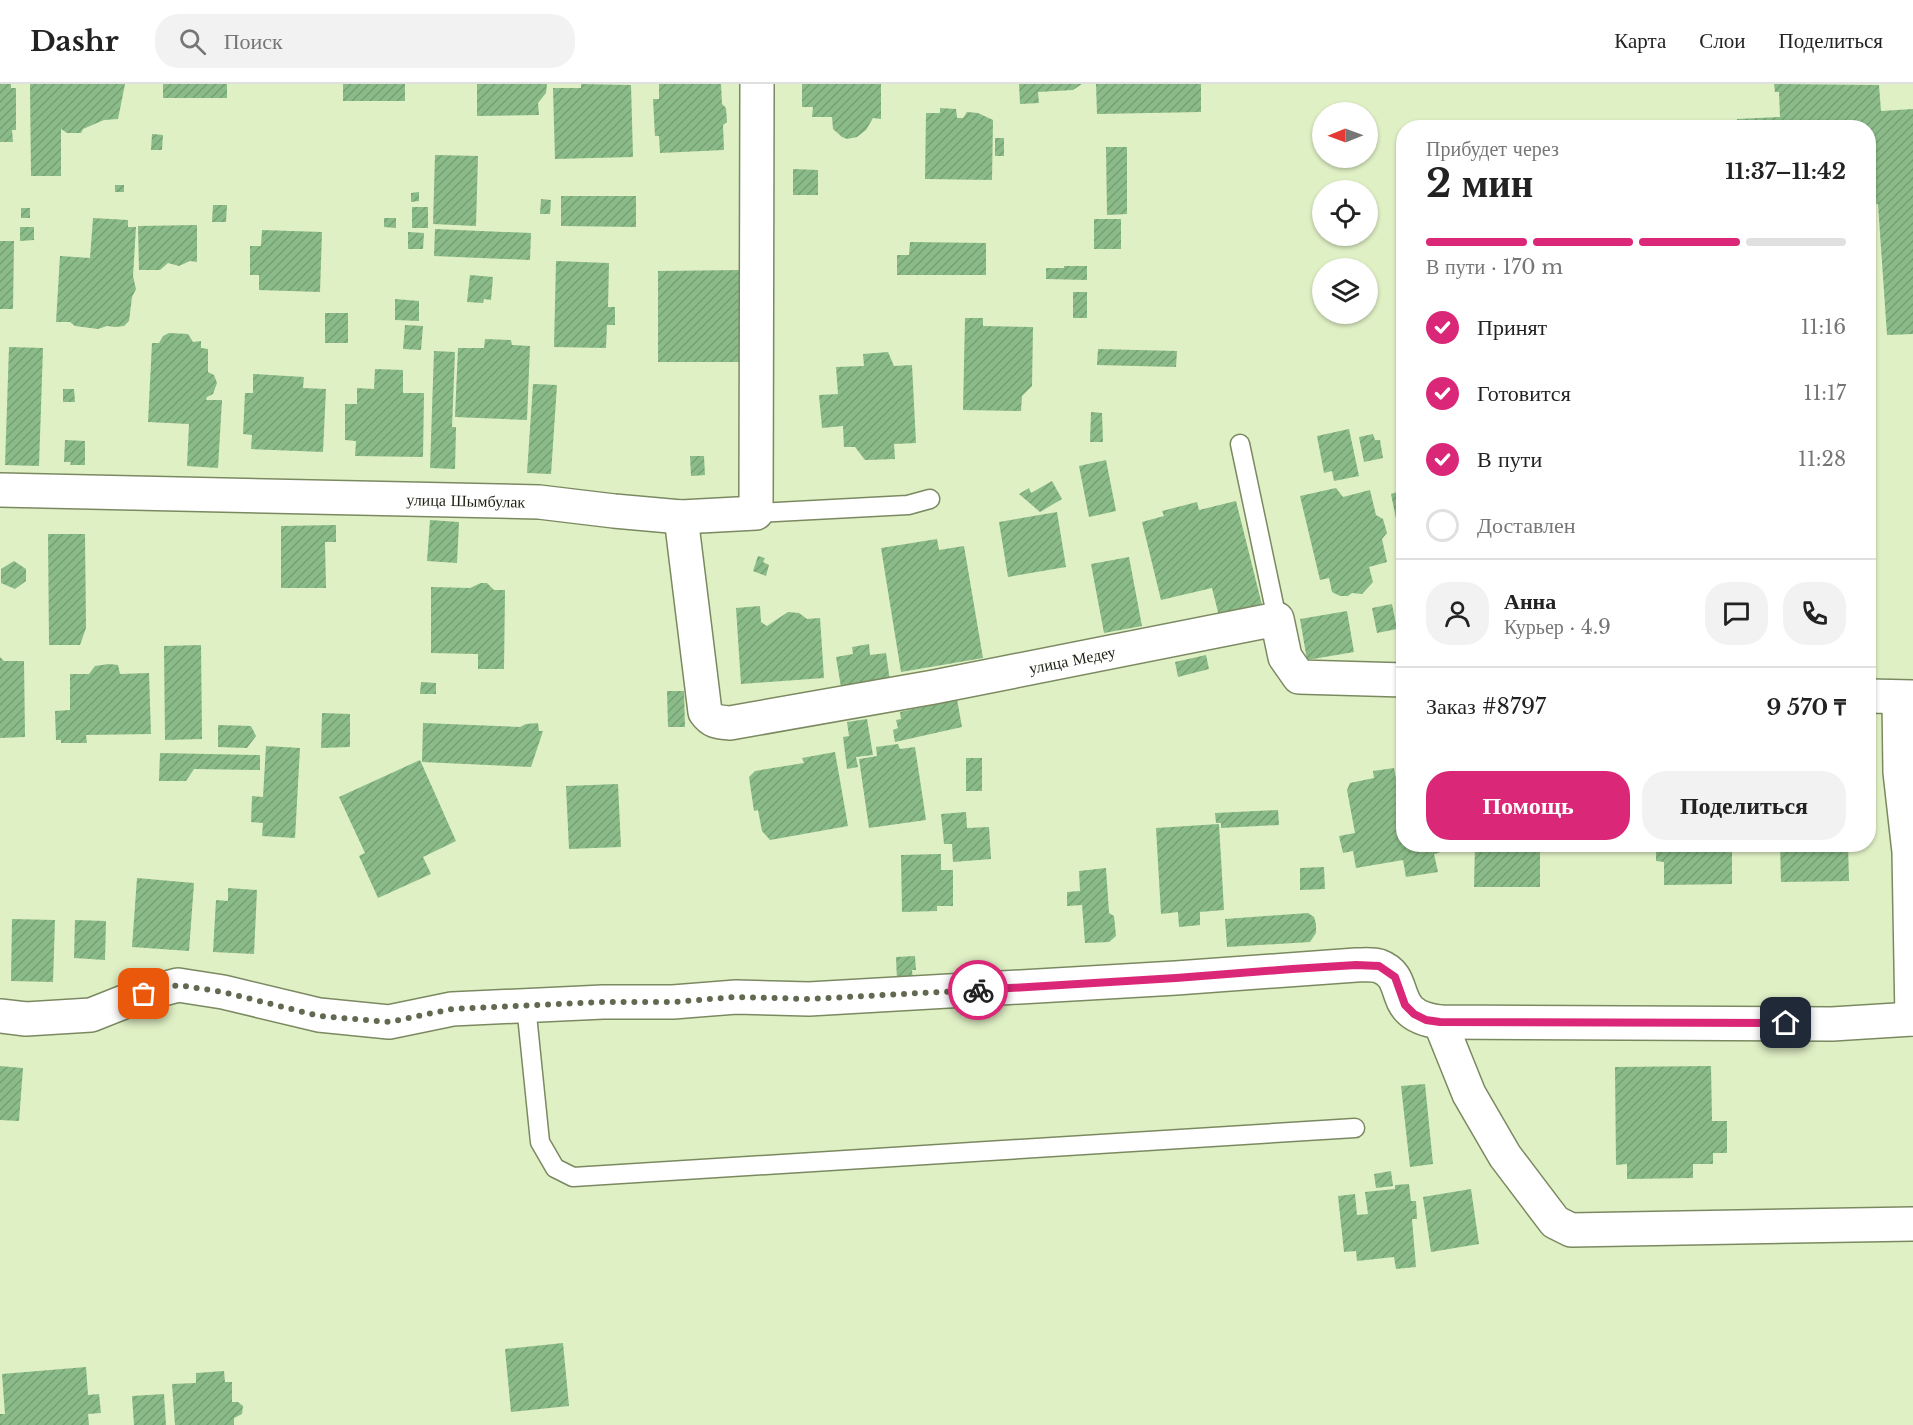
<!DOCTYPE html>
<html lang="ru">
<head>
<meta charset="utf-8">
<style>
	body { margin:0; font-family:"Libre Baskerville",serif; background:#f2f2f2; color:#222; height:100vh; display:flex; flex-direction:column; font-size:22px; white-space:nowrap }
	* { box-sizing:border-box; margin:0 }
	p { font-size:20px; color:#767676 }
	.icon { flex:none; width:33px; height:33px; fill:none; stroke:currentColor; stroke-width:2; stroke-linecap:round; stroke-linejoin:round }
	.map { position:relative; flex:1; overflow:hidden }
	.panel { position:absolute; left:1396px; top:36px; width:480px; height:732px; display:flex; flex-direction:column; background:#fff; border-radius:24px; box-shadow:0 2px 4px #0004 }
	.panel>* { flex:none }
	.needle { width:39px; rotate:269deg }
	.controls { position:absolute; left:1312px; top:18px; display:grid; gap:12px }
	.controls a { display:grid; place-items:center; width:66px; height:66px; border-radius:50%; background:#fff; box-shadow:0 2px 4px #0004; font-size:30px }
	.pin { position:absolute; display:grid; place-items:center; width:51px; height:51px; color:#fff; margin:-26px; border-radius:12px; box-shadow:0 3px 9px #0006 }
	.courier { position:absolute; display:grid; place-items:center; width:60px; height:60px; margin:-30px; border:4px solid #db2777; border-radius:50%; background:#fff; color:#222; box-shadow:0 2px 8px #0007 }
	.summary em { font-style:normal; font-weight:800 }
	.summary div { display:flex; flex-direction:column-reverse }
	.summary { display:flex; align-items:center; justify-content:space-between; height:102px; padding:0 30px }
	h1 { font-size:39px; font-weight:800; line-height:45px }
	.bar { display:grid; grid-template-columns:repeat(4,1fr); gap:9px 6px; align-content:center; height:72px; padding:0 30px }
	.bar i { height:8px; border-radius:4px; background:#e0e0e0 }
	.bar .on { background:#db2777 }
	.bar p { grid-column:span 4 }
	.line { display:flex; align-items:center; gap:15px; padding:0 30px; border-top:2px solid #e0e0e0 }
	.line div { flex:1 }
	.round { display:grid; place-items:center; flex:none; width:63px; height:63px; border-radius:24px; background:#f2f2f2 }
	ol { padding:0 30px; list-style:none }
	li { display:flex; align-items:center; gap:18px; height:66px }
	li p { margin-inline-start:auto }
	li .icon { padding:6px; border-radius:50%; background:#db2777; color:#fff; stroke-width:4 }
	li:last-child { color:#767676 }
	li i { width:33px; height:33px; border:3px solid #e0e0e0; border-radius:50% }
	.primary-button { display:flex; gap:12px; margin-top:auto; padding:12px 30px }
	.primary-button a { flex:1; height:69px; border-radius:24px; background:#db2777; color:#fff; font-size:24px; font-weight:800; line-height:69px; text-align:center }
	.primary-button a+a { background:#f2f2f2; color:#222 }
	header { display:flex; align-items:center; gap:36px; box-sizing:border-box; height:84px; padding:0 30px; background:#fff; border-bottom:2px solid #e0e0e0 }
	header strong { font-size:28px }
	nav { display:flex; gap:33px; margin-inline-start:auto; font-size:21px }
	.search { width:420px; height:54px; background:#f2f2f2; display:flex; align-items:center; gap:15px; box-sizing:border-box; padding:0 21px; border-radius:24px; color:#767676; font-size:22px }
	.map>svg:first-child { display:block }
	.building { fill:url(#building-hatch) }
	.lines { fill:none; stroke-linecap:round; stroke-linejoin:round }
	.service-casing { stroke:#7b8961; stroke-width:21 }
	.minor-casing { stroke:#7b8961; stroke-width:36 }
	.service { stroke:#fff; stroke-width:18 }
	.minor { stroke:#fff; stroke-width:33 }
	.done { stroke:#616950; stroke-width:6; stroke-dasharray:0 10.8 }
	.route { stroke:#db2777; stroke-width:8 }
	.labels { text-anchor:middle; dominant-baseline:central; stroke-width:4.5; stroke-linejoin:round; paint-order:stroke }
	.street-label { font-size:16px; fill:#1c2111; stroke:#e0f0c5 }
</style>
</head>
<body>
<header>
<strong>Dashr</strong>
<div class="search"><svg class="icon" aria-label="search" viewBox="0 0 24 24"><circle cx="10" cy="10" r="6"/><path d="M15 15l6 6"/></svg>Поиск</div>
<nav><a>Карта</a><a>Слои</a><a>Поделиться</a></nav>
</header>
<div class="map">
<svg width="1913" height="1341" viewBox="0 0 1913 1341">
	<defs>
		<pattern id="building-hatch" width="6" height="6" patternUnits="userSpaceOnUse" patternTransform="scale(1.5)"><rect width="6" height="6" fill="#8abb88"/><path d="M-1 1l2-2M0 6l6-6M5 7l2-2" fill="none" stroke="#76a074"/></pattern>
	</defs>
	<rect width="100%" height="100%" fill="#e0f0c5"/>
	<path class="building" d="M 0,0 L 11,0 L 11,4 L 16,4 L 16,46 L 12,46 L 13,58 L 0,58 Z
		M 30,0 L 125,0 L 118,35 L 104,36 L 83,45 L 81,49 L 67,49 L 61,45 L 61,92 L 31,92 Z
		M 163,0 L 227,0 L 227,14 L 163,14 Z
		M 343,0 L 405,0 L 405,17 L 343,17 Z
		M 477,0 L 547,0 L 546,9 L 538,19 L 539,31 L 477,32 Z
		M 581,0 L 631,1 L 633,73 L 555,75 L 553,4 L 581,4 Z
		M 659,0 L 721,0 L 722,20 L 726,24 L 727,38 L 723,41 L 724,66 L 660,69 L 659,52 L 655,52 L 653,15 L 659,15 Z
		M 802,0 L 881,0 L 881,35 L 873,34 L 866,46 L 857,53 L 847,55 L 842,53 L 833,45 L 832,33 L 812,33 L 813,23 L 802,23 Z
		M 1019,0 L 1082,0 L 1073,6 L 1038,8 L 1039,19 L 1020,20 Z
		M 1096,0 L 1201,0 L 1201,28 L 1097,30 Z
		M 1774,0 L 1879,1 L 1881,27 L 1913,25 L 1913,250 L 1887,251 L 1878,120 L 1869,121 L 1869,44 L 1738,44 L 1737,35 L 1780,33 L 1779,8 L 1775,8 Z
		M 940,24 L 956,25 L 957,34 L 963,34 L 967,28 L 978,29 L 993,36 L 992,96 L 925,95 L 926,29 L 940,29 Z
		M 152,50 L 163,51 L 162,66 L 151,66 Z
		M 995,54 L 1004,54 L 1004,72 L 995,72 Z
		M 1106,63 L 1127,63 L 1127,130 L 1107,131 Z
		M 435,71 L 478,72 L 476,142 L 433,140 Z
		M 793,85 L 818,86 L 818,111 L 793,111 Z
		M 115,101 L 124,101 L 124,108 L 115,108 Z
		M 419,108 L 419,117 L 411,118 L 411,109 Z
		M 561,112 L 636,112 L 636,143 L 561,142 Z
		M 541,115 L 551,116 L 550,130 L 540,130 Z
		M 213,121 L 227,121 L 226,138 L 212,138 Z
		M 412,123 L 428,123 L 428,144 L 412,144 Z
		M 21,124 L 30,124 L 30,134 L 21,134 Z
		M 93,134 L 128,136 L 128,143 L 136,143 L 133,192 L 136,205 L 132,213 L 129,237 L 124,242 L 115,243 L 107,242 L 98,245 L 75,242 L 70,238 L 56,238 L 60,172 L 90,174 Z
		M 384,134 L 396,134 L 396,144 L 384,143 Z
		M 1094,135 L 1121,135 L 1121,165 L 1094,165 Z
		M 197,141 L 197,178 L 190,177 L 179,182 L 168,179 L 160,186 L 139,186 L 138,142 Z
		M 20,143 L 34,143 L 34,156 L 20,157 Z
		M 435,145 L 531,149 L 530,176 L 434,172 Z
		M 262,146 L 322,148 L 320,208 L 259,206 L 259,191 L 250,191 L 250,162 L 261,162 Z
		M 408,148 L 424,149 L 423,165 L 408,165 Z
		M 0,157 L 14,157 L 13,225 L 0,225 Z
		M 910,158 L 986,159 L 986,191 L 897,191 L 897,171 L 909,171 Z
		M 556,177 L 609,179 L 608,223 L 615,223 L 615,241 L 607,241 L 606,264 L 554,263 Z
		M 1064,182 L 1087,182 L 1087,196 L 1046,195 L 1046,184 L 1064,184 Z
		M 744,186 L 745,278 L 658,278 L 658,187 Z
		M 470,191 L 493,193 L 491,216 L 484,215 L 483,219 L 467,218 Z
		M 1073,208 L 1087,208 L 1087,234 L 1073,234 Z
		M 395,215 L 419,217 L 419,237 L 395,236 Z
		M 325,229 L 348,229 L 348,259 L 325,259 Z
		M 965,234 L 983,234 L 983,242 L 1033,243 L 1032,302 L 1022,312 L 1021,327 L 963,326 Z
		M 405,241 L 423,242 L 421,266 L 403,265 Z
		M 169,249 L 188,250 L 193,258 L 201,257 L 201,264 L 208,265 L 208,288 L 214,291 L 217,299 L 213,310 L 207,313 L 206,316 L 222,316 L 218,384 L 187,382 L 189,340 L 148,338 L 152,259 L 159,259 L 163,252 Z
		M 485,255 L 511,256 L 512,261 L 530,262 L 527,336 L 455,333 L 458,264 L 484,264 Z
		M 9,263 L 43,264 L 39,382 L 5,381 Z
		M 1098,265 L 1177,267 L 1176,283 L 1097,281 Z
		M 434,267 L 455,268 L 452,343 L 456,343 L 455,385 L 430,384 Z
		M 888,268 L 894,282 L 912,281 L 916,359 L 894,360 L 895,375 L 865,376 L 855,363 L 844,363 L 843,342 L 822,344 L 819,311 L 838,310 L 836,283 L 864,282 L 863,270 Z
		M 375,285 L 403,286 L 403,309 L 424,309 L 423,373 L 355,372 L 356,357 L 345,356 L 345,320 L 357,320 L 357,304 L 374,305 Z
		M 253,290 L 304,293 L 303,304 L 326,305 L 323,368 L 251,365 L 252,351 L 243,350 L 245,309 L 253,309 Z
		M 533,300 L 557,301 L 551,390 L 527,389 Z
		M 63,305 L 74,305 L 75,318 L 63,318 Z
		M 1091,328 L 1102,329 L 1103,358 L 1090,358 Z
		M 1349,345 L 1359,392 L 1334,397 L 1332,387 L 1324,389 L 1317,352 Z
		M 1373,350 L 1375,356 L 1380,356 L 1383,374 L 1364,378 L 1359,353 Z
		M 65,356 L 85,357 L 85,381 L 70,381 L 71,378 L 64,378 Z
		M 690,372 L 704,372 L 705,391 L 691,392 Z
		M 1106,376 L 1116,427 L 1089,433 L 1079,382 Z
		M 1052,397 L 1062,415 L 1040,428 L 1019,410 L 1029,404 L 1031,409 Z
		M 1404,397 L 1404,469 L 1403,469 L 1391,410 L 1400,407 L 1398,398 Z
		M 1336,404 L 1343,413 L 1370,406 L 1376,431 L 1383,435 L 1387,449 L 1382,455 L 1387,478 L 1369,483 L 1373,498 L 1362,510 L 1352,509 L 1348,512 L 1340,512 L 1332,508 L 1329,494 L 1320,496 L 1300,412 Z
		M 1236,417 L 1262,521 L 1219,532 L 1212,504 L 1161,516 L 1142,438 L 1164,432 L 1162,427 L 1197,418 L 1199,426 Z
		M 1057,428 L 1066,483 L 1008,493 L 999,438 Z
		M 430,436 L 459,438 L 457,479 L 427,477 Z
		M 336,441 L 336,458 L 325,458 L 326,504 L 281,504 L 281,442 Z
		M 48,450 L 85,450 L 86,544 L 80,561 L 49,561 Z
		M 937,455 L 939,466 L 964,462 L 983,574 L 901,588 L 881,464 Z
		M 758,472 L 765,474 L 763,478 L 769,481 L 766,492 L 753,487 Z
		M 1129,473 L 1142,542 L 1104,549 L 1091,480 Z
		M 14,477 L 26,485 L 26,497 L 15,505 L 1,499 L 1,485 Z
		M 481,499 L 487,499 L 494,506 L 505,506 L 504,585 L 478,585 L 478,570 L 431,569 L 431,503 L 470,504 Z
		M 1392,520 L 1397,545 L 1377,549 L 1372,524 Z
		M 760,522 L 761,538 L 767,542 L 788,528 L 799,529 L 807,535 L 820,534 L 824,594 L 741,600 L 736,524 Z
		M 1347,527 L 1354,568 L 1307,576 L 1300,535 Z
		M 1404,547 L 1404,565 L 1403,565 L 1399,548 Z
		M 869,560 L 870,571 L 886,569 L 890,597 L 841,603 L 836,573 L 853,570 L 852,563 Z
		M 201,561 L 202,655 L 165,656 L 164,562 Z
		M 1206,571 L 1209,585 L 1178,593 L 1175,578 Z
		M 0,573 L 4,577 L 24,577 L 25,653 L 0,654 Z
		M 109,580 L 118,581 L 120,590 L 149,589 L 151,650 L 86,651 L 87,659 L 61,659 L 61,656 L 56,656 L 55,627 L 70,626 L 70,590 L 89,590 L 95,582 Z
		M 421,598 L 436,599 L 436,610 L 420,610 Z
		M 667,607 L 684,607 L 685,643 L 668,643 Z
		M 957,615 L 962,643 L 895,658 L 893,646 L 898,644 L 896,636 L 901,635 L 900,628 Z
		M 322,629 L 350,630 L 350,663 L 321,664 Z
		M 867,635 L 873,671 L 856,673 L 858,683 L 847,685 L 843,653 L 849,652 L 847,638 Z
		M 423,639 L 520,643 L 526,640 L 538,639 L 539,647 L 543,647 L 531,683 L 422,678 Z
		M 218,641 L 251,642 L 256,652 L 247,664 L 218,663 Z
		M 898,660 L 900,665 L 915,663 L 926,736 L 869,744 L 859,675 L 877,672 L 876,663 Z
		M 266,662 L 300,664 L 295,754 L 262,752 L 263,739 L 251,738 L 252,712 L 263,713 Z
		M 835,668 L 848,742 L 770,756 L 762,747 L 758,726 L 754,727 L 749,693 L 755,687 L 804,679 L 802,674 Z
		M 160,669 L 260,671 L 260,686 L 194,685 L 186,697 L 159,697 Z
		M 966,674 L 982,674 L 982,707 L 966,707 Z
		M 420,676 L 456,757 L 423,773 L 431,790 L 378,814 L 359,772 L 365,769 L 339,713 Z
		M 1394,684 L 1396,695 L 1404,694 L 1404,760 L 1440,760 L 1441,768 L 1434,770 L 1438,788 L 1406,793 L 1403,776 L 1356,784 L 1353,767 L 1343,769 L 1339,752 L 1355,749 L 1347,706 L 1350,699 L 1374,694 L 1373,687 Z
		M 618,700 L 621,763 L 569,765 L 566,702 Z
		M 1278,726 L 1279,741 L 1221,744 L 1221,739 L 1216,739 L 1215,729 Z
		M 966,728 L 967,744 L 989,743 L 991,775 L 953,778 L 952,760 L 944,760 L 941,730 Z
		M 1219,740 L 1224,826 L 1200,828 L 1200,841 L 1179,843 L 1178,828 L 1161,830 L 1156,744 Z
		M 1475,760 L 1540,760 L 1540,803 L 1474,803 Z
		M 1656,760 L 1732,760 L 1732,800 L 1664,801 L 1664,778 L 1656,777 Z
		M 1780,760 L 1848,760 L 1849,797 L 1781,798 Z
		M 941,770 L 941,786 L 953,786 L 953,822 L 937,822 L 937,827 L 902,828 L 901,771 Z
		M 1324,783 L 1325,805 L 1300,806 L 1300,784 Z
		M 1106,784 L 1109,829 L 1114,832 L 1116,852 L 1109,858 L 1085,859 L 1082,821 L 1067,822 L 1067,808 L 1080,807 L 1079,787 Z
		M 137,794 L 194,799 L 189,867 L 132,863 Z
		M 228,804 L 257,806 L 254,870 L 213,868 L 216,816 L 228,817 Z
		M 1308,829 L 1314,833 L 1316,840 L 1316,849 L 1310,858 L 1227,863 L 1225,835 Z
		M 12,835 L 55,836 L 53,898 L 11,897 Z
		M 75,836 L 106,837 L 105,876 L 74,874 Z
		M 915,872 L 916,886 L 912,886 L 913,896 L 897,897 L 896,873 Z
		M 0,982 L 23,984 L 19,1037 L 0,1036 Z
		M 1711,982 L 1712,1037 L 1727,1037 L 1727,1069 L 1713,1069 L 1713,1080 L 1693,1080 L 1693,1094 L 1627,1095 L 1627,1080 L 1616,1081 L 1615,983 Z
		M 1425,1000 L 1433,1080 L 1410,1083 L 1401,1002 Z
		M 1391,1087 L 1393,1102 L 1376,1104 L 1374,1090 Z
		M 1409,1100 L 1411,1117 L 1416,1117 L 1417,1135 L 1412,1135 L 1416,1183 L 1396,1185 L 1394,1173 L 1357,1177 L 1356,1167 L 1344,1168 L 1338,1112 L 1355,1110 L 1357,1131 L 1368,1130 L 1365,1108 L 1395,1105 L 1395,1101 Z
		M 1471,1105 L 1479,1160 L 1431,1168 L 1423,1113 Z
		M 563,1259 L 569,1322 L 511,1328 L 505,1265 Z
		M 86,1283 L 88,1311 L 99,1310 L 101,1329 L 88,1330 L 89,1341 L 0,1341 L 0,1330 L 5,1330 L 2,1290 Z
		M 224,1287 L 225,1298 L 232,1298 L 232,1318 L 238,1318 L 243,1322 L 242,1330 L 234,1334 L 234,1341 L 175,1341 L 172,1300 L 196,1299 L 196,1289 Z
		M 164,1310 L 166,1341 L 134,1341 L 132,1312 Z"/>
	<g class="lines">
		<defs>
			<path id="service" d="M 1240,360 L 1277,535
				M 756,429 L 908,421 L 930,415
				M 526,921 L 540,1058 L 555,1084 L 573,1093 L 1355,1044"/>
			<g id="minor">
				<path id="s1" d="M 0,406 L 539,418 L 614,427 L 681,433 L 756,429 L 757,0"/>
				<path id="s2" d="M 681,433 L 705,628 C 712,638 718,638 730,639 L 934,603 L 1277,535 L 1285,573 L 1299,593 L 1404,596"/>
				<path d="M 1869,612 L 1913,613"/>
				<path d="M 1899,614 L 1900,688 L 1909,768 L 1912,935"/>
				<path d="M 0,932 L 26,935 L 91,931 L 144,910 L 178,901 L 223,908 L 319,931 L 389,938 L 452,925 L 603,918 L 673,918 L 736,913 L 809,915 L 1176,894 L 1356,881 C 1363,881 1373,880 1379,882 C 1412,894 1385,931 1440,938 L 1832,940 L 1913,935"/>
				<path d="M 1440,938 L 1469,1010 L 1505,1072 L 1555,1138 L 1571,1146 L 1913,1140"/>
			</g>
		</defs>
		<use href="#service" class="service-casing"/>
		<use href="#minor" class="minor-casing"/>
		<use href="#service" class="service"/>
		<use href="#minor" class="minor"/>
	</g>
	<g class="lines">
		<path class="done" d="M 144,910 L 178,901 L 223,908 L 319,932 L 389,938 L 452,925 L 603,918 L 673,918 L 736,913 L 809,915 L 978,906"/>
		<path class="route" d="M 978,906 L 1176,894 L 1292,885 L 1356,881 L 1379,882 L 1395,893 L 1405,921 L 1414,930 L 1426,936 L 1440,938 L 1786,939"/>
	</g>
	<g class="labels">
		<g class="street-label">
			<text stroke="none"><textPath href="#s1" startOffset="466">улица Шымбулак</textPath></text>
			<text stroke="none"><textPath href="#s2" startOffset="573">улица Медеу</textPath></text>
		</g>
	</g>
</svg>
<div class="controls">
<a><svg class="needle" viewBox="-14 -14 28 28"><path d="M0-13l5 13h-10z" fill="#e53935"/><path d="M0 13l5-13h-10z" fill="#767676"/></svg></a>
<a><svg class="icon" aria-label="locate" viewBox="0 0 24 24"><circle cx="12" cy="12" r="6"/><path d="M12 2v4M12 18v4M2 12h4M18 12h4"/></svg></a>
<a><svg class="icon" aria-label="layers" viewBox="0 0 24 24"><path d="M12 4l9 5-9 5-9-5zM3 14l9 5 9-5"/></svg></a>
</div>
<div class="pin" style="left:144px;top:910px;background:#ea580c"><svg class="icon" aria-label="bag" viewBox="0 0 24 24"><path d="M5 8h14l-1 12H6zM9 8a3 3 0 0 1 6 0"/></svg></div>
<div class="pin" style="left:1786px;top:939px;background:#1f2937"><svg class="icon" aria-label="home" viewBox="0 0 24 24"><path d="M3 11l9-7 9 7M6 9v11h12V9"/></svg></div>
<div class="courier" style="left:978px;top:906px"><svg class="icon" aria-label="bike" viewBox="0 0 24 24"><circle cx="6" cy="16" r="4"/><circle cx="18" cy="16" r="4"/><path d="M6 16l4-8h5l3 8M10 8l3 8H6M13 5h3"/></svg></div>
<section class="panel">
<div class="summary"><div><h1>2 мин</h1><p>Прибудет через</p></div><em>11:37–11:42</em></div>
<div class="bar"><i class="on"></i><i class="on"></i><i class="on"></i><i></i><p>В пути · 170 m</p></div>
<ol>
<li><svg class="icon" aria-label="check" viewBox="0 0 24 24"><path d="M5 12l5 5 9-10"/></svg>Принят<p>11:16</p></li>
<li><svg class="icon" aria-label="check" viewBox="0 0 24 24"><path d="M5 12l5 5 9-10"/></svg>Готовится<p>11:17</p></li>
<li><svg class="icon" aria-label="check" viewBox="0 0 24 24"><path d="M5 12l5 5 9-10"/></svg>В пути<p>11:28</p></li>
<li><i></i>Доставлен</li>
</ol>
<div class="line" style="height:108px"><a class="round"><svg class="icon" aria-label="person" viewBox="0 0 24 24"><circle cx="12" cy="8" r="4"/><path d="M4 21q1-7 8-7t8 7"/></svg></a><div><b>Анна</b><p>Курьер · 4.9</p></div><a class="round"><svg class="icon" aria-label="chat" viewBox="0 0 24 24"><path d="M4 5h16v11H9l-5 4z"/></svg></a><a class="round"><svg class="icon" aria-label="phone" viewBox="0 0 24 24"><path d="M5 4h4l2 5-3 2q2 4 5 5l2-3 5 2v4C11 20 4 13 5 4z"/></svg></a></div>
<div class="line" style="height:78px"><div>Заказ #8797</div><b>9 570 ₸</b></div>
<div class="primary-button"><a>Помощь</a><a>Поделиться</a></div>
</section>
</div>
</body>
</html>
